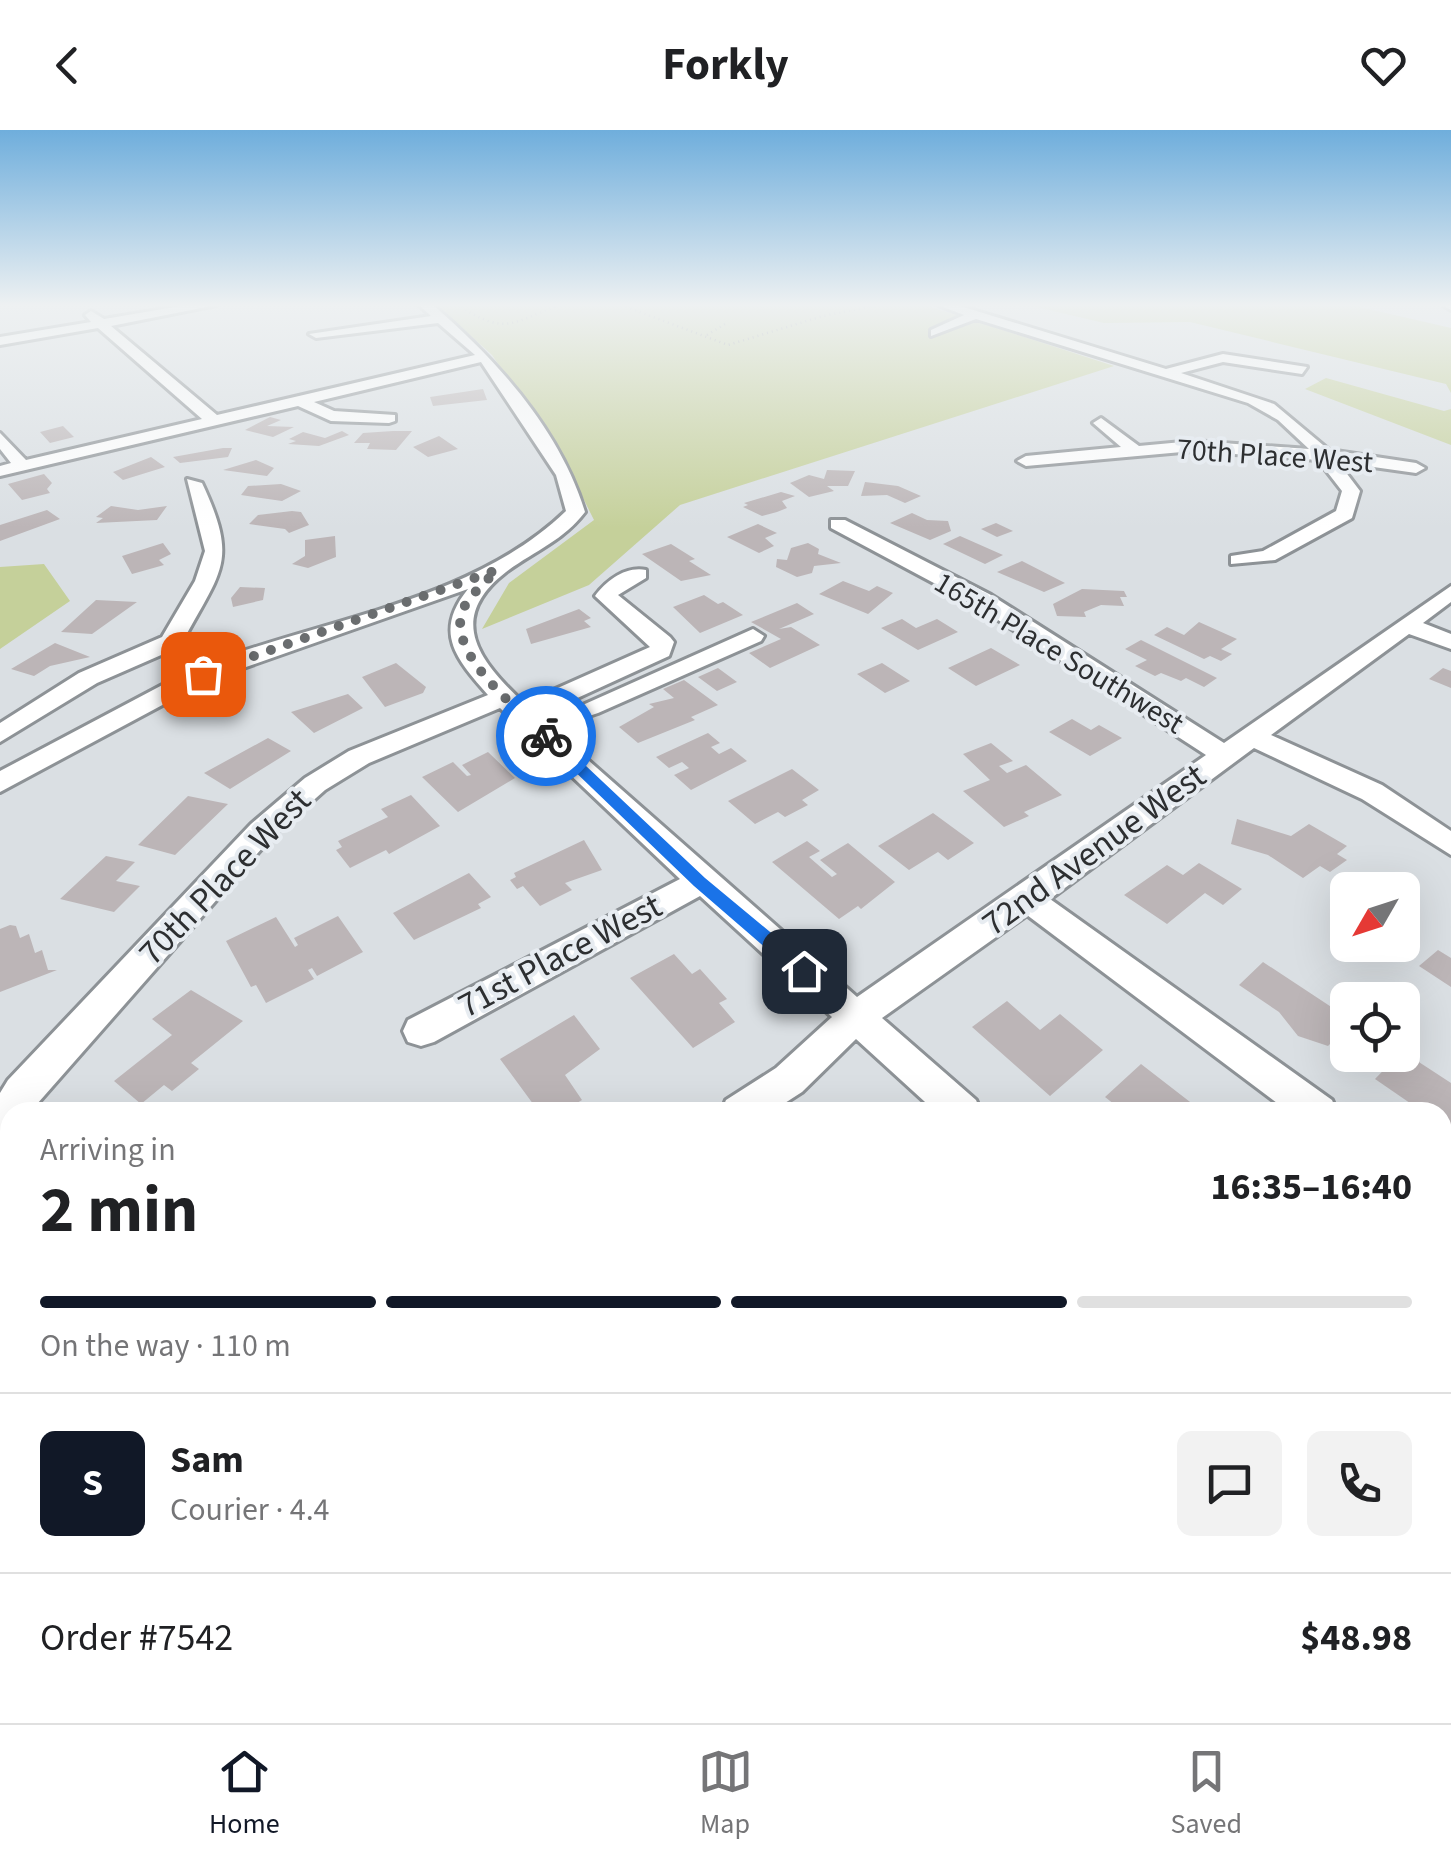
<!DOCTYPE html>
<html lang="en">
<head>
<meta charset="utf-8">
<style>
	body { margin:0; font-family:"Source Sans 3",sans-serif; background:#f2f2f2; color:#202124; height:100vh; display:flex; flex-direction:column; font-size:38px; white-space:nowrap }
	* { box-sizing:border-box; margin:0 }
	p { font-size:32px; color:#757577 }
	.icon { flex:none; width:55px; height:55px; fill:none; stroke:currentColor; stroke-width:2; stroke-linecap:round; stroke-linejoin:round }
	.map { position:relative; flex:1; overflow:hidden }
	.details { position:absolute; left:0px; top:972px; width:1452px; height:622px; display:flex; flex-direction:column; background:#fff; border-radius:30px 30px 0 0; box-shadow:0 10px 40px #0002 }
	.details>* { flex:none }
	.needle { width:65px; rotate:231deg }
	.tools { position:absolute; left:1330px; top:742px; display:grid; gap:20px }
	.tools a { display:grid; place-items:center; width:90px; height:90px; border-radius:15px; background:#fff; box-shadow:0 10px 40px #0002; font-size:50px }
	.pin { position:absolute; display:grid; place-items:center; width:85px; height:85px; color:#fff; margin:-42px; border-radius:20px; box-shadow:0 5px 15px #0006 }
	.courier { position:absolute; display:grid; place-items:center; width:100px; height:100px; margin:-50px; border:8px solid #1a73e8; border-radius:50%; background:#fff; color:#222; box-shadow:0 2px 12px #0007 }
	.summary em { font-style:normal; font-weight:700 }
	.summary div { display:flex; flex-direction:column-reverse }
	.summary { display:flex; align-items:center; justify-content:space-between; height:170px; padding:0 40px }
	h1 { font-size:65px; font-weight:700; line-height:75px }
	.bar { display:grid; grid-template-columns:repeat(4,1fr); gap:15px 10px; align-content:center; height:120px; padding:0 40px }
	.bar i { height:12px; border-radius:8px; background:#e0e0e0 }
	.bar .active { background:#111827 }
	.bar p { grid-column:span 4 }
	.line { display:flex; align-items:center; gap:25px; padding:0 40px; border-top:2px solid #e0e0e0 }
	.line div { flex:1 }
	.round { display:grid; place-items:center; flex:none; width:105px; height:105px; border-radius:15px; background:#f2f2f2 }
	header { display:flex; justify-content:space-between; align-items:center; height:130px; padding:0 40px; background:#fff; font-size:45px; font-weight:700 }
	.tabs { display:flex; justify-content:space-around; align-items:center; height:140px; border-top:2px solid #e0e0e0; background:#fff; font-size:28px; color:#757577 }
	.tabs a { display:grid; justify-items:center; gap:5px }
	.tabs .active { color:#111827 }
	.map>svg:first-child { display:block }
	.green { fill:#c5d09a }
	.building { fill:#bcb5b7 }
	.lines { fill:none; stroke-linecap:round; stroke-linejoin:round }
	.minor-casing { stroke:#8d9296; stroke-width:6 }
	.path { stroke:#8d9094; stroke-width:2.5; stroke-dasharray:1 4; stroke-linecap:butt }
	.minor { fill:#fff; fill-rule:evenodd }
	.route { fill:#1a73e8 }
	.done { stroke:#6a6d6f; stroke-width:10; stroke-dasharray:0 18 }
	.labels { text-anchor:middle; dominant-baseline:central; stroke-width:8; stroke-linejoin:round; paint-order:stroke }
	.far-street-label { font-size:30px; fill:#2d2f31; stroke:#e7ecf1 }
	.street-label { font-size:35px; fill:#2d2f31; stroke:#e7ecf1 }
</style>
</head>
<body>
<header><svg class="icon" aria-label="back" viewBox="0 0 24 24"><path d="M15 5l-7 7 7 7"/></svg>Forkly<svg class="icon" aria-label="heart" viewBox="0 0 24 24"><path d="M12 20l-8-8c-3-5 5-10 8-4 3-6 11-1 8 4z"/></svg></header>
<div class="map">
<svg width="1451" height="1593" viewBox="0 0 1451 1593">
	<rect width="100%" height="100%" fill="#dadfe3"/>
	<path class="green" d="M 437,175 L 925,175 L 1114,236 L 680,375 L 589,455 L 482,499 L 509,453 L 594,390 L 564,330 L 492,225 Z
		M 1028,175 L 1351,175 L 1451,198 L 1451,263 L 1446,254 L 1190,192 L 1104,193 Z
		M 1326,248 L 1444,281 L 1451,279 L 1451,315 L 1305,259 Z
		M 44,434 L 70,471 L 0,519 L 0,437 Z"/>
	<path class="building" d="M 483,259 L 487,270 L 433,276 L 430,267 Z
		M 270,287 L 281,290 L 267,296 L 294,297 L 273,307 L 245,300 Z
		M 63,296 L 74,307 L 50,313 L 40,302 Z
		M 342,301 L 349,305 L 319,316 L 288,314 L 296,311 L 289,309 L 303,302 L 325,308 Z
		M 393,301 L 412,301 L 396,320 L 367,319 L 370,313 L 354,313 L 363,303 Z
		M 439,306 L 458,319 L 428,327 L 413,317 Z
		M 223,318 L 232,318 L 228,327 L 180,333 L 173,327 Z
		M 151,327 L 165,337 L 123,350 L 113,342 Z
		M 256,330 L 274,338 L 267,346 L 223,340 Z
		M 827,340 L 855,341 L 848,356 L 827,356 L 834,361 L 809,367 L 790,353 L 809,345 L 824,349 Z
		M 44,344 L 52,353 L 47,359 L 50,363 L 22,370 L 8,354 Z
		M 865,352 L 898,356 L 921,366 L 905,373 L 887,365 L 861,366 Z
		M 281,354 L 301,361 L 282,371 L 241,365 L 248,356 Z
		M 781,362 L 795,366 L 782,371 L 787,378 L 777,382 L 762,386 L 743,377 L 748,375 L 744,373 Z
		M 111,376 L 138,380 L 167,376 L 157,390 L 96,393 L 103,388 L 96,387 Z
		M 47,380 L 60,389 L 0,411 L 0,395 Z
		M 292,381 L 301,382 L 309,395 L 289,403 L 285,399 L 249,394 L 258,385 Z
		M 912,383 L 927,390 L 948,391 L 951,401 L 930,410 L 890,393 Z
		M 996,393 L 1013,401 L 997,407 L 981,399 Z
		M 758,394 L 777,403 L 765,408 L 774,416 L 759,423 L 727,407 Z
		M 335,406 L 336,427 L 308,438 L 292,434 L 305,426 L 305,410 Z
		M 960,406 L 1003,425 L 985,434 L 943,414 Z
		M 163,413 L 171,424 L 159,430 L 164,435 L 132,444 L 122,426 Z
		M 808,413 L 819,419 L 818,424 L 841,433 L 814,436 L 812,443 L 797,447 L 776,437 L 777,429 L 787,430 L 791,418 Z
		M 671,414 L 695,429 L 689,431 L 711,445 L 681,451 L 642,424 Z
		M 1022,431 L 1065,453 L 1044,462 L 997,442 Z
		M 843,451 L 869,461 L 877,456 L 893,463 L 868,484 L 819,464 Z
		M 240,457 L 265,458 L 263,470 L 233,477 L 231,468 Z
		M 1082,459 L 1124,461 L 1127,467 L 1120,467 L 1124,476 L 1101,475 L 1084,482 L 1086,487 L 1057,486 L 1053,474 Z
		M 704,465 L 718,474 L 723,472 L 743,485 L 700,503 L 673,477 Z
		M 96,470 L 137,472 L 92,504 L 61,502 Z
		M 797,473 L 814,484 L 779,499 L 791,497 L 820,515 L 770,538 L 749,523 L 781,509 L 751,492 Z
		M 579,479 L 591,488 L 584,491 L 591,497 L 531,514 L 526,499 Z
		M 902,489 L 916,498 L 937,489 L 958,502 L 918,520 L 881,498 Z
		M 1199,492 L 1237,509 L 1221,519 L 1232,524 L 1221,531 L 1210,526 L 1204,529 L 1154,505 L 1167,497 L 1184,505 Z
		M 1141,510 L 1217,548 L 1204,557 L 1186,548 L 1181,551 L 1161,543 L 1155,546 L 1135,536 L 1147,530 L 1125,519 Z
		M 55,513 L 90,527 L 50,536 L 34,546 L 11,539 Z
		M 991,518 L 1020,535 L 976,556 L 948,538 Z
		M 396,533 L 426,557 L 423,563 L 385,577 L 362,547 Z
		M 882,533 L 910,551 L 885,563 L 857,544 Z
		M 718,538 L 737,552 L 717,561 L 698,547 Z
		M 1443,538 L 1451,541 L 1451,558 L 1429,549 Z
		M 684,550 L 718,575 L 691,587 L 695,590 L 638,613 L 619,597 L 654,577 L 649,574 L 674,568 L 663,559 Z
		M 348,564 L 363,578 L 314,603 L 291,582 Z
		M 1072,589 L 1091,600 L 1099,595 L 1122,608 L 1090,626 L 1049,602 Z
		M 708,603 L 720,613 L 711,617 L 719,624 L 731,618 L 747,631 L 691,660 L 674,645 L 689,638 L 682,632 L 669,638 L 656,627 Z
		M 268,608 L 291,621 L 230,659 L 204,643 Z
		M 991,613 L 1013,631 L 999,636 L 1007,643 L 1026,635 L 1062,665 L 1024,682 L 1029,686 L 1004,697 L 963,661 L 990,650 L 963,624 Z
		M 488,622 L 515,648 L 458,682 L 422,647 L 453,632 L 467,646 L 471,645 L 462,635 Z
		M 792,639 L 819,660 L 802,670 L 808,675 L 785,687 L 778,682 L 755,694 L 728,671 Z
		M 411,665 L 440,696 L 389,724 L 386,720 L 350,738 L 336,720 L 342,717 L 338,711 L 388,687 L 381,679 Z
		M 188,666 L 228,674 L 175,725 L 138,715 Z
		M 933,683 L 974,713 L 948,730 L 938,722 L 909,740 L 878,716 Z
		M 1237,689 L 1291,706 L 1309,694 L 1347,716 L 1337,724 L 1347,730 L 1330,742 L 1320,736 L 1303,748 L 1268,725 L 1231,714 Z
		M 584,710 L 602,740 L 565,753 L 572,760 L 540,776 L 523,756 L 517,759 L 510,750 L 516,747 L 514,743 Z
		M 807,711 L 820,721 L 809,727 L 832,747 L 837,744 L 820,730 L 848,713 L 895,752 L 861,779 L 858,776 L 839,789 L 772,732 Z
		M 106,726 L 135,732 L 116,751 L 140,756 L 114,782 L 60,769 Z
		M 1199,733 L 1242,759 L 1223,775 L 1205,763 L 1167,794 L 1124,765 L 1167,735 L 1183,745 Z
		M 469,743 L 491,767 L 478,774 L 481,778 L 414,810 L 393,783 Z
		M 338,786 L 363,822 L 317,846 L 312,838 L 308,840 L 314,849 L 266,873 L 256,855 L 251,857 L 226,811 L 276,787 L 295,817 L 298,815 L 294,808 Z
		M 10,795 L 16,796 L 20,808 L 29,804 L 35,823 L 42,820 L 48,840 L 57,840 L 0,862 L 0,799 Z
		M 1438,820 L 1451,828 L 1451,857 L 1419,836 Z
		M 674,824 L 692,844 L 700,839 L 727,869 L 719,873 L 735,892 L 693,918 L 630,848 Z
		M 1263,832 L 1348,888 L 1348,896 L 1328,916 L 1298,906 L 1279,882 L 1239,855 Z
		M 191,860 L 243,891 L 191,933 L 199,939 L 172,961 L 164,955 L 141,974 L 114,951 L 172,905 L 152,889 Z
		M 1007,871 L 1040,900 L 1060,884 L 1103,920 L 1050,966 L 972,897 Z
		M 574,885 L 600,919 L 565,945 L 582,970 L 562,982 L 539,982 L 500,929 Z
		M 1402,921 L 1451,953 L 1451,1006 L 1442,1000 L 1442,982 L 1423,982 L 1375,949 Z
		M 1141,934 L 1203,982 L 1124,982 L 1105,967 Z
		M 1451,1186 L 1451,1238 L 1442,1231 L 1442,1200 Z
		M 562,1585 L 673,1585 L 667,1593 L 567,1593 Z"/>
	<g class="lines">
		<defs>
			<path id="minor" d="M 187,175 L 216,175 L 111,196 L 217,285 L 475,225 L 438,193 L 316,208 L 309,204 L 431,186 L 419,175 L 433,175 C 497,230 560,300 585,382 C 563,411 534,421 506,442 C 445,489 480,532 524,573 L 650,517 L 595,466 C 607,450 626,436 646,440 L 646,448 L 618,465 L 670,507 L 674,512 L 669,526 L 538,586 L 857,867 L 1206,625 L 975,475 L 831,398 L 831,390 L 845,390 L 991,465 L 1224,613 L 1451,456 L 1451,472 L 1423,493 L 1451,504 L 1451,519 L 1409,504 L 1271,605 L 1382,655 L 1451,701 L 1451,725 L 1362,669 L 1254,618 L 1050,769 L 1332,970 L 1337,982 L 1289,982 L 1027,785 L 882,888 L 976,970 L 981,982 L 936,982 L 856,909 L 802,962 L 771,982 L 721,982 L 726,970 L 776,938 L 832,887 L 700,766 L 434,912 L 421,916 L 408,912 L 403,901 L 408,890 L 680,749 L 500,578 L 369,633 L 325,660 L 271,708 L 30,982 L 10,982 L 10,1014 L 0,1018 L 0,963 L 8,950 L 251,694 L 305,648 L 349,621 L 488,565 C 456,529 433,502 468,459 L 209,550 L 0,662 L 0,641 L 187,542 L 168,522 L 97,553 L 0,612 L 0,593 L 79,543 L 162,507 L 195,451 L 205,421 L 187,349 L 202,353 C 239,432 221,440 183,511 L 206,534 C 324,489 473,471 566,381 L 556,345 L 481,232 L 314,272 L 334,281 L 395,285 L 395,291 L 389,293 L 331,291 L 298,276 L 0,346 L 0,336 L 11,333 L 0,319 L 0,303 L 26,330 L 202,289 L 98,198 L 0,215 L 0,207 L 91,192 L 85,185 L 91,181 L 104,189 Z
				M 938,175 L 957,175 L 1166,239 L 1223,224 L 1307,237 L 1302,244 L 1223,232 L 1181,243 L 1274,274 L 1329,320 L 1416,333 L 1425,338 L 1416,343 L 1338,332 L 1360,361 L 1352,388 L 1275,430 L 1231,434 L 1231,426 L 1263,421 L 1336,381 L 1342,361 L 1318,330 L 1193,321 L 1026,336 L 1017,331 L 1026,326 L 1121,317 L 1093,293 L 1101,288 L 1139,316 L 1193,311 L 1309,319 L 1278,290 L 1248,273 L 976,189 L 931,206 L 931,200 L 964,185 Z
				M 1451,175 L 1451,180 L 1444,176 L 1444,175 Z
				M 753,499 L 764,506 L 761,511 L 598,583 L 589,586 L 576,578 Z
				M 1442,1054 L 1451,1057 L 1451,1102 L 1442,1098 Z
				M 1442,1406 L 1451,1409 L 1451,1468 L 1442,1464 Z
				M 10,1438 L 10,1496 L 0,1500 L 0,1442 Z"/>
		</defs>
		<use href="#minor" class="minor-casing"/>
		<path class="path" d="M 531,175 L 551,176
			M 621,175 L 728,215 L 823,186 L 880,175
			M 461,177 C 507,206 512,192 560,175
			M 707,205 L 725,194"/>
		<use href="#minor" class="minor"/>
	</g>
	<linearGradient id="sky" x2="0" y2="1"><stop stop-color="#6faedc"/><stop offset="0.44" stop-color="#eef1f2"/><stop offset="1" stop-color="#eef1f2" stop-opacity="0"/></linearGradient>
	<rect width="1451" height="398" fill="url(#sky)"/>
	<path class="route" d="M 541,603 L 551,603 L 705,748 L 811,836 L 811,846 L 798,846 L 694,756 L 541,609 Z"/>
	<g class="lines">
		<path class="done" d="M 203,544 L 497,440 C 487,451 467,467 462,482 C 448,525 518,579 546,606"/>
	</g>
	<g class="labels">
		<g class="far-street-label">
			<text transform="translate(1275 326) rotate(4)">70th Place West</text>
			<text transform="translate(1059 523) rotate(31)">165th Place Southwest</text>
		</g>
		<g class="street-label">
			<text transform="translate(1094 720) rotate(-36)">72nd Avenue West</text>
			<text transform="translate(225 747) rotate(-46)">70th Place West</text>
			<text transform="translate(560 826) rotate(-28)">71st Place West</text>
		</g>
	</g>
</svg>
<div class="tools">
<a><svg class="needle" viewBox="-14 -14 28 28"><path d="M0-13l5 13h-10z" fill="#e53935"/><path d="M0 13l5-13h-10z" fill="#757577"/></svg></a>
<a><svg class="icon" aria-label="locate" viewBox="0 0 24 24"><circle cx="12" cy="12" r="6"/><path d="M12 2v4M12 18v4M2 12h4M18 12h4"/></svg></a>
</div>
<div class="pin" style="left:203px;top:544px;background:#ea580c"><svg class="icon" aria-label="bag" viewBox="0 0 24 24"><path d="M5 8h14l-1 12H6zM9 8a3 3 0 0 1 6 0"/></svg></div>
<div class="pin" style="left:804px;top:841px;background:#1f2937"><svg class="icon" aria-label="home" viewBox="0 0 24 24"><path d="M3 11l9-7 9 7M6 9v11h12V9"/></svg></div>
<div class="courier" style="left:546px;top:606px"><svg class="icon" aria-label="bike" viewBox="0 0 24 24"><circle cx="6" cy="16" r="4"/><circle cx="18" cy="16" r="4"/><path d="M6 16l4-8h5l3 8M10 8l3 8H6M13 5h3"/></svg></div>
<section class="details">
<div class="summary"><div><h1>2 min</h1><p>Arriving in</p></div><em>16:35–16:40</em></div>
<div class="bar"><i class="active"></i><i class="active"></i><i class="active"></i><i></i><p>On the way · 110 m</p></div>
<div class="line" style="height:180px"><b class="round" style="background:#111827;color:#fff">S</b><div><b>Sam</b><p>Courier · 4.4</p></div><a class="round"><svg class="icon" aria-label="chat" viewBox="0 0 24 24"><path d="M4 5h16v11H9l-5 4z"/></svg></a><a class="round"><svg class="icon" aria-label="phone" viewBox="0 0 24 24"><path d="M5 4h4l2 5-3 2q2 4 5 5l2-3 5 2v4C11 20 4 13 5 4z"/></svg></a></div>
<div class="line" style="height:130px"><div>Order #7542</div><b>$48.98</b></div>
</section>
</div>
<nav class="tabs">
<a class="active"><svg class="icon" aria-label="home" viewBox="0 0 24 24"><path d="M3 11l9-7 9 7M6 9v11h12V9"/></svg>Home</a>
<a><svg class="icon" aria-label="map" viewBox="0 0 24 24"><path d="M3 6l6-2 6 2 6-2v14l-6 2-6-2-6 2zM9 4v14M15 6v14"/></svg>Map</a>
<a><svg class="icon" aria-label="saved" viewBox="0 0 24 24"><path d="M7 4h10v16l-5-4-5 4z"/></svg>Saved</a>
</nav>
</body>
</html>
